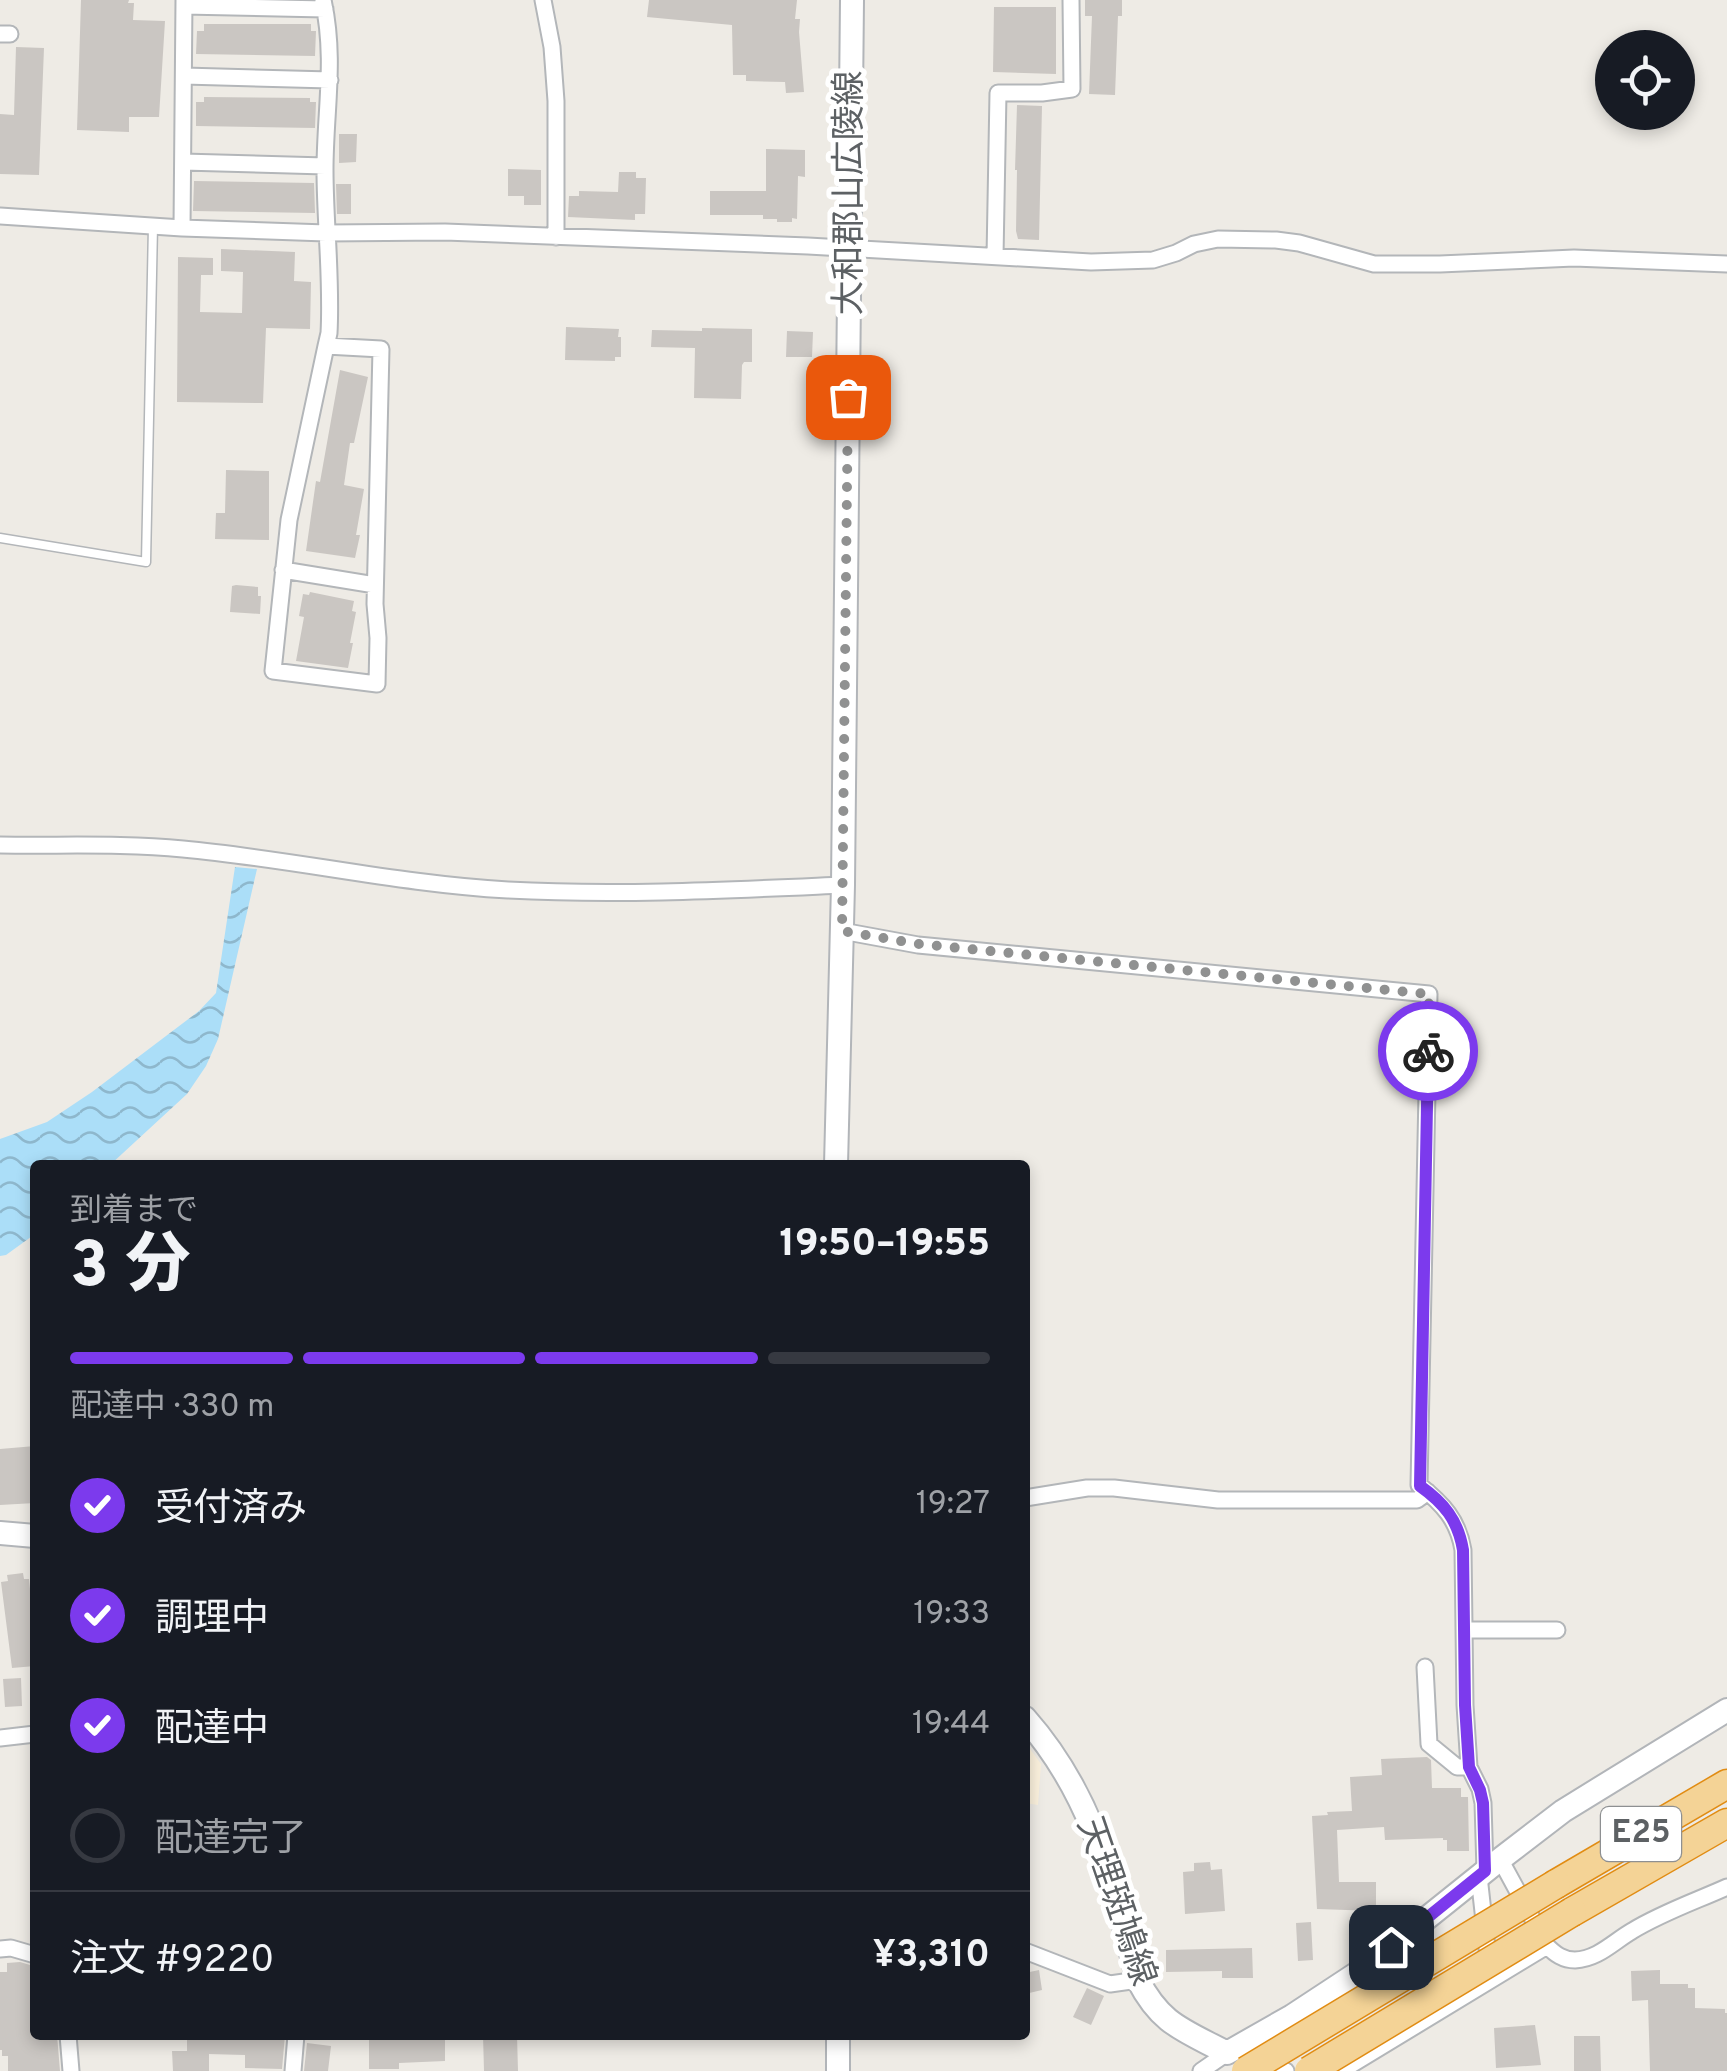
<!DOCTYPE html>
<html lang="ja">
<head>
<meta charset="utf-8">
<style>
	body { margin:0; font-family:Overpass,"Noto Sans JP",sans-serif; background:#242831; color:#f1f3f6; height:100vh; display:flex; flex-direction:column; font-size:38px; white-space:nowrap }
	* { box-sizing:border-box; margin:0 }
	p { font-size:32px; color:#9ea1a6 }
	.icon { flex:none; width:55px; height:55px; fill:none; stroke:currentColor; stroke-width:2; stroke-linecap:round; stroke-linejoin:round }
	.map { position:relative; flex:1; overflow:hidden }
	.details { position:absolute; left:30px; top:1160px; width:1000px; height:880px; display:flex; flex-direction:column; background:#171b24; border-radius:10px; box-shadow:0 5px 15px #0003 }
	.details>* { flex:none }
	.buttons { position:absolute; left:1595px; top:30px; display:grid; gap:20px }
	.buttons a { display:grid; place-items:center; width:100px; height:100px; border-radius:50%; background:#171b24; box-shadow:0 5px 15px #0003; font-size:50px }
	.pin { position:absolute; display:grid; place-items:center; width:85px; height:85px; color:#fff; margin:-42px; border-radius:20px; box-shadow:0 5px 15px #0006 }
	.courier { position:absolute; display:grid; place-items:center; width:100px; height:100px; margin:-50px; border:8px solid #7c3aed; border-radius:50%; background:#fff; color:#222; box-shadow:0 2px 12px #0007 }
	.overview em { font-style:normal; font-weight:800 }
	.overview div { display:flex; flex-direction:column-reverse }
	.overview { display:flex; align-items:center; justify-content:space-between; height:170px; padding:0 40px }
	h1 { font-size:65px; font-weight:800; line-height:75px }
	.bar { display:grid; grid-template-columns:repeat(4,1fr); gap:15px 10px; align-content:center; height:120px; padding:0 40px }
	.bar i { height:12px; border-radius:8px; background:#363941 }
	.bar .selected { background:#7c3aed }
	.bar p { grid-column:span 4 }
	.line { display:flex; align-items:center; gap:25px; padding:0 40px; border-top:2px solid #363941 }
	.line div { flex:1 }
	ol { padding:0 40px; list-style:none }
	li { display:flex; align-items:center; gap:30px; height:110px }
	li p { margin-inline-start:auto }
	li .icon { padding:10px; border-radius:50%; background:#7c3aed; color:#fff; stroke-width:4 }
	li:last-child { color:#9ea1a6 }
	li i { width:55px; height:55px; border:5px solid #363941; border-radius:50% }
	.map>svg:first-child { display:block }
	.commercial { fill:#fbf1dd }
	.water { fill:url(#water-waves) }
	.building { fill:#cac6c2 }
	.lines { fill:none; stroke-linecap:round; stroke-linejoin:round }
	.service-casing { stroke:#b3b6b9; stroke-width:11 }
	.minor-casing { stroke:#b3b6b9; stroke-width:19 }
	.secondary-casing { stroke:#b2b5b9; stroke-width:26 }
	.motorway-casing { stroke:#e18c13; stroke-width:31 }
	.service { stroke:#fff; stroke-width:8 }
	.minor { stroke:#fff; stroke-width:15 }
	.secondary { stroke:#fff; stroke-width:22 }
	.motorway { stroke:#f4d396; stroke-width:28 }
	.motorway-bridge-casing { stroke:#e18c13; stroke-width:31; stroke-linecap:butt }
	.motorway-bridge { stroke:#f4d396; stroke-width:28 }
	.done { stroke:#909191; stroke-width:10; stroke-dasharray:0 18 }
	.route { stroke:#7c3aed; stroke-width:12 }
	.labels { text-anchor:middle; dominant-baseline:central; stroke-width:10; stroke-linejoin:round; paint-order:stroke }
	.shield { fill:#fff; stroke:#8e9092; stroke-width:2.5 }
	.shield-label { font-size:32px; font-weight:bold; fill:#5d6164 }
	.street-label { font-size:35px; fill:#5d6164; stroke:#fff }
</style>
</head>
<body>
<div class="map">
<svg width="1727" height="2071" viewBox="0 0 1727 2071">
	<defs>
		<pattern id="water-waves" width="16" height="10" patternUnits="userSpaceOnUse" patternTransform="scale(2.5)"><rect width="16" height="10" fill="#abdef8"/><path d="M0 5q4-4 8 0t8 0" fill="none" stroke="#8eb7cc"/></pattern>
	</defs>
	<rect width="100%" height="100%" fill="#eeebe5"/>
	<path class="commercial" d="M 1025,1742 L 1041,1764 L 1038,1805 L 1025,1803 Z"/>
	<path class="water" d="M 235,867 L 257,869 L 218,1039 L 206,1066 L 187,1094 L 110,1165 L 35,1165 L 35,1234 L 6,1255 L 0,1256 L 0,1139 L 47,1122 L 92,1092 L 199,1011 L 216,993 Z"/>
	<path class="building" d="M 81,0 L 129,0 L 128,3 L 134,3 L 133,20 L 165,21 L 159,117 L 129,117 L 129,132 L 77,130 Z
		M 649,0 L 797,0 L 795,19 L 800,19 L 799,32 L 804,92 L 786,93 L 785,82 L 746,81 L 746,75 L 733,75 L 732,25 L 647,17 Z
		M 1085,0 L 1122,0 L 1122,16 L 1118,16 L 1115,95 L 1089,94 L 1092,16 L 1085,16 Z
		M 994,7 L 1056,7 L 1056,74 L 993,72 Z
		M 204,24 L 311,24 L 311,31 L 316,31 L 315,56 L 196,54 L 197,31 L 204,31 Z
		M 16,47 L 44,48 L 39,175 L 0,174 L 0,114 L 14,115 Z
		M 204,97 L 310,98 L 310,102 L 316,102 L 315,128 L 196,126 L 196,102 L 204,102 Z
		M 1017,105 L 1042,106 L 1039,240 L 1018,239 L 1016,231 L 1017,170 L 1015,170 Z
		M 339,134 L 357,134 L 356,162 L 339,163 Z
		M 766,149 L 805,150 L 805,177 L 798,176 L 797,219 L 792,218 L 792,222 L 777,222 L 777,219 L 763,219 L 763,215 L 710,215 L 710,191 L 766,191 Z
		M 508,169 L 541,170 L 541,205 L 524,205 L 524,196 L 508,196 Z
		M 619,172 L 636,172 L 636,178 L 646,178 L 645,214 L 635,214 L 635,220 L 568,217 L 569,196 L 579,196 L 579,191 L 618,192 Z
		M 194,181 L 314,183 L 315,213 L 193,211 Z
		M 336,184 L 351,184 L 351,214 L 337,214 Z
		M 221,249 L 295,252 L 294,281 L 311,282 L 310,329 L 266,328 L 263,403 L 177,402 L 178,257 L 213,258 L 213,275 L 201,275 L 200,312 L 242,313 L 243,272 L 221,271 Z
		M 566,327 L 619,329 L 618,337 L 621,337 L 621,357 L 615,357 L 615,361 L 565,360 Z
		M 702,328 L 752,329 L 752,362 L 744,362 L 742,365 L 741,399 L 694,398 L 695,348 L 651,347 L 652,330 L 702,331 Z
		M 787,331 L 813,332 L 812,357 L 786,357 Z
		M 340,370 L 368,377 L 354,443 L 350,443 L 344,485 L 364,489 L 356,535 L 360,535 L 355,558 L 306,551 L 316,481 L 320,482 Z
		M 226,470 L 269,471 L 269,540 L 215,539 L 216,513 L 225,513 Z
		M 236,585 L 258,587 L 258,596 L 261,596 L 260,614 L 230,612 L 232,586 Z
		M 310,592 L 354,601 L 352,611 L 356,612 L 350,643 L 353,643 L 348,668 L 296,661 L 304,617 L 299,616 L 303,594 L 309,595 Z
		M 35,1446 L 35,1503 L 0,1505 L 0,1449 Z
		M 23,1573 L 24,1579 L 29,1579 L 35,1639 L 35,1666 L 12,1668 L 1,1582 L 8,1581 L 7,1575 Z
		M 21,1678 L 22,1706 L 5,1707 L 3,1679 Z
		M 1427,1757 L 1431,1760 L 1432,1788 L 1461,1788 L 1461,1797 L 1468,1797 L 1469,1851 L 1447,1851 L 1447,1840 L 1443,1840 L 1443,1838 L 1385,1840 L 1384,1827 L 1337,1830 L 1339,1882 L 1376,1882 L 1376,1911 L 1317,1909 L 1312,1816 L 1328,1815 L 1327,1812 L 1352,1811 L 1350,1777 L 1382,1775 L 1381,1759 Z
		M 1210,1862 L 1211,1870 L 1222,1869 L 1225,1911 L 1185,1914 L 1183,1872 L 1194,1871 L 1194,1863 Z
		M 1311,1922 L 1313,1960 L 1298,1961 L 1296,1923 Z
		M 1252,1948 L 1253,1978 L 1222,1978 L 1222,1971 L 1166,1972 L 1166,1950 Z
		M 20,1962 L 30,1965 L 30,1968 L 35,1968 L 34,2035 L 57,2035 L 60,2071 L 8,2071 L 8,2056 L 2,2056 L 2,2050 L 0,2050 L 0,1972 L 7,1972 L 7,1963 Z
		M 1039,1970 L 1042,1990 L 1025,1994 L 1025,1973 Z
		M 1660,1970 L 1660,1984 L 1688,1984 L 1688,1988 L 1695,1988 L 1695,2008 L 1725,2009 L 1725,2013 L 1727,2013 L 1727,2071 L 1650,2071 L 1648,2000 L 1632,2001 L 1631,1971 Z
		M 1087,1988 L 1104,1996 L 1091,2025 L 1073,2017 Z
		M 1535,2025 L 1541,2065 L 1496,2068 L 1494,2028 Z
		M 187,2035 L 285,2035 L 282,2069 L 245,2068 L 245,2055 L 209,2054 L 209,2071 L 173,2071 L 172,2051 L 187,2051 Z
		M 400,2035 L 445,2035 L 445,2061 L 399,2063 L 399,2069 L 369,2069 L 369,2039 L 385,2039 L 385,2036 Z
		M 483,2035 L 517,2035 L 518,2071 L 484,2071 Z
		M 1574,2036 L 1600,2036 L 1601,2071 L 1574,2071 Z
		M 307,2043 L 331,2046 L 328,2071 L 304,2071 Z"/>
	<g class="lines">
		<defs>
			<path id="service" d="M 0,538 L 146,562 L 153,226"/>
			<path id="minor" d="M 323,0 C 336,59 325,111 325,170 C 325,224 332,278 329,333 L 326,346 L 289,520 L 273,671 L 377,684 L 378,638 L 375,604 L 381,349 L 326,346
				M 543,0 L 552,47 L 556,101 L 556,237
				M 184,6 L 325,9
				M 0,34 L 10,34
				M 184,76 L 330,80
				M 183,162 L 325,166
				M 0,216 L 182,228 L 326,233 L 445,232 L 808,246 L 1091,262 L 1153,260 L 1176,253 L 1194,244 L 1218,239 L 1276,240 L 1299,243 L 1374,264 L 1440,264 L 1574,258 L 1727,264
				M 182,228 L 184,0
				M 995,257 L 998,93 L 1042,93 L 1072,89 L 1071,0
				M 283,570 L 375,585
				M 0,845 C 61,846 123,843 183,849 C 292,859 399,884 508,890 C 619,896 731,890 843,885
				M 842,931 L 918,945 L 1429,994 L 1419,1485 C 1443,1504 1458,1520 1463,1550 L 1465,1705 L 1469,1767 L 1480,1789 L 1483,1803 L 1485,1871
				M 1025,1498 L 1087,1488 L 1114,1488 L 1218,1500 L 1417,1500 L 1428,1492
				M 1464,1630 L 1557,1630
				M 1425,1667 L 1429,1744 L 1457,1767 L 1469,1767
				M 0,1738 L 35,1734
				M 1500,1859 L 1543,1938
				M 1479,1876 L 1489,1966
				M 0,1949 L 11,1948 L 35,1955
				M 1025,1951 L 1110,1984 L 1138,1980
				M 68,2035 L 71,2071
				M 1258,2062 L 1286,2071
				M 293,2071 L 296,2035
				M 1201,2071 L 1227,2053 L 1231,2054
				M 1341,2071 L 1547,1946 C 1555,1954 1563,1960 1575,1960 C 1598,1959 1613,1942 1632,1931 C 1661,1913 1696,1901 1727,1887"/>
			<path id="secondary" d="M 836,1165 L 843,885 L 852,0
				M 0,1533 L 35,1536
				M 1025,1718 C 1094,1796 1112,1882 1138,1980 C 1161,2025 1184,2030 1227,2053 L 1292,2016 L 1362,1970 L 1503,1857 L 1563,1811 L 1727,1710
				M 838,2071 L 838,2035"/>
			<path id="motorway" d="M 1556,1884 L 1727,1784
				M 1572,1912 L 1727,1823"/>
		</defs>
		<use href="#service" class="service-casing"/>
		<use href="#minor" class="minor-casing"/>
		<use href="#secondary" class="secondary-casing"/>
		<use href="#motorway" class="motorway-casing"/>
		<use href="#service" class="service"/>
		<use href="#minor" class="minor"/>
		<use href="#secondary" class="secondary"/>
		<use href="#motorway" class="motorway"/>
		<defs>
			<path id="motorway-bridge" d="M 1246,2071 L 1556,1884
				M 1309,2071 L 1572,1912"/>
		</defs>
		<use href="#motorway-bridge" class="motorway-bridge-casing"/>
		<use href="#motorway-bridge" class="motorway-bridge"/>
	</g>
	<g class="lines">
		<path class="done" d="M 848,397 L 842,931 L 918,944 L 1429,994 L 1428,1051"/>
		<path class="route" d="M 1391,1947 L 1485,1871 L 1483,1803 L 1480,1790 L 1469,1767 L 1465,1705 L 1463,1550 C 1458,1520 1444,1503 1420,1486 L 1428,1051"/>
	</g>
	<g class="labels">
		<rect class="shield" x="1601" y="1807" width="80" height="54" rx="8"/>
		<g class="shield-label">
			<text x="1641" y="1834">E25</text>
		</g>
		<g class="street-label">
			<text transform="translate(851 193) rotate(-90)">大和郡山広陵線</text>
			<text transform="translate(1115 1902) rotate(71)">天理斑鳩線</text>
		</g>
	</g>
</svg>
<div class="buttons">
<a><svg class="icon" aria-label="locate" viewBox="0 0 24 24"><circle cx="12" cy="12" r="6"/><path d="M12 2v4M12 18v4M2 12h4M18 12h4"/></svg></a>
</div>
<div class="pin" style="left:848px;top:397px;background:#ea580c"><svg class="icon" aria-label="bag" viewBox="0 0 24 24"><path d="M5 8h14l-1 12H6zM9 8a3 3 0 0 1 6 0"/></svg></div>
<div class="pin" style="left:1391px;top:1947px;background:#1f2937"><svg class="icon" aria-label="home" viewBox="0 0 24 24"><path d="M3 11l9-7 9 7M6 9v11h12V9"/></svg></div>
<div class="courier" style="left:1428px;top:1051px"><svg class="icon" aria-label="bike" viewBox="0 0 24 24"><circle cx="6" cy="16" r="4"/><circle cx="18" cy="16" r="4"/><path d="M6 16l4-8h5l3 8M10 8l3 8H6M13 5h3"/></svg></div>
<section class="details">
<div class="overview"><div><h1>3 分</h1><p>到着まで</p></div><em>19:50–19:55</em></div>
<div class="bar"><i class="selected"></i><i class="selected"></i><i class="selected"></i><i></i><p>配達中 · 330 m</p></div>
<ol>
<li><svg class="icon" aria-label="check" viewBox="0 0 24 24"><path d="M5 12l5 5 9-10"/></svg>受付済み<p>19:27</p></li>
<li><svg class="icon" aria-label="check" viewBox="0 0 24 24"><path d="M5 12l5 5 9-10"/></svg>調理中<p>19:33</p></li>
<li><svg class="icon" aria-label="check" viewBox="0 0 24 24"><path d="M5 12l5 5 9-10"/></svg>配達中<p>19:44</p></li>
<li><i></i>配達完了</li>
</ol>
<div class="line" style="height:130px"><div>注文 #9220</div><b>¥3,310</b></div>
</section>
</div>
</body>
</html>
